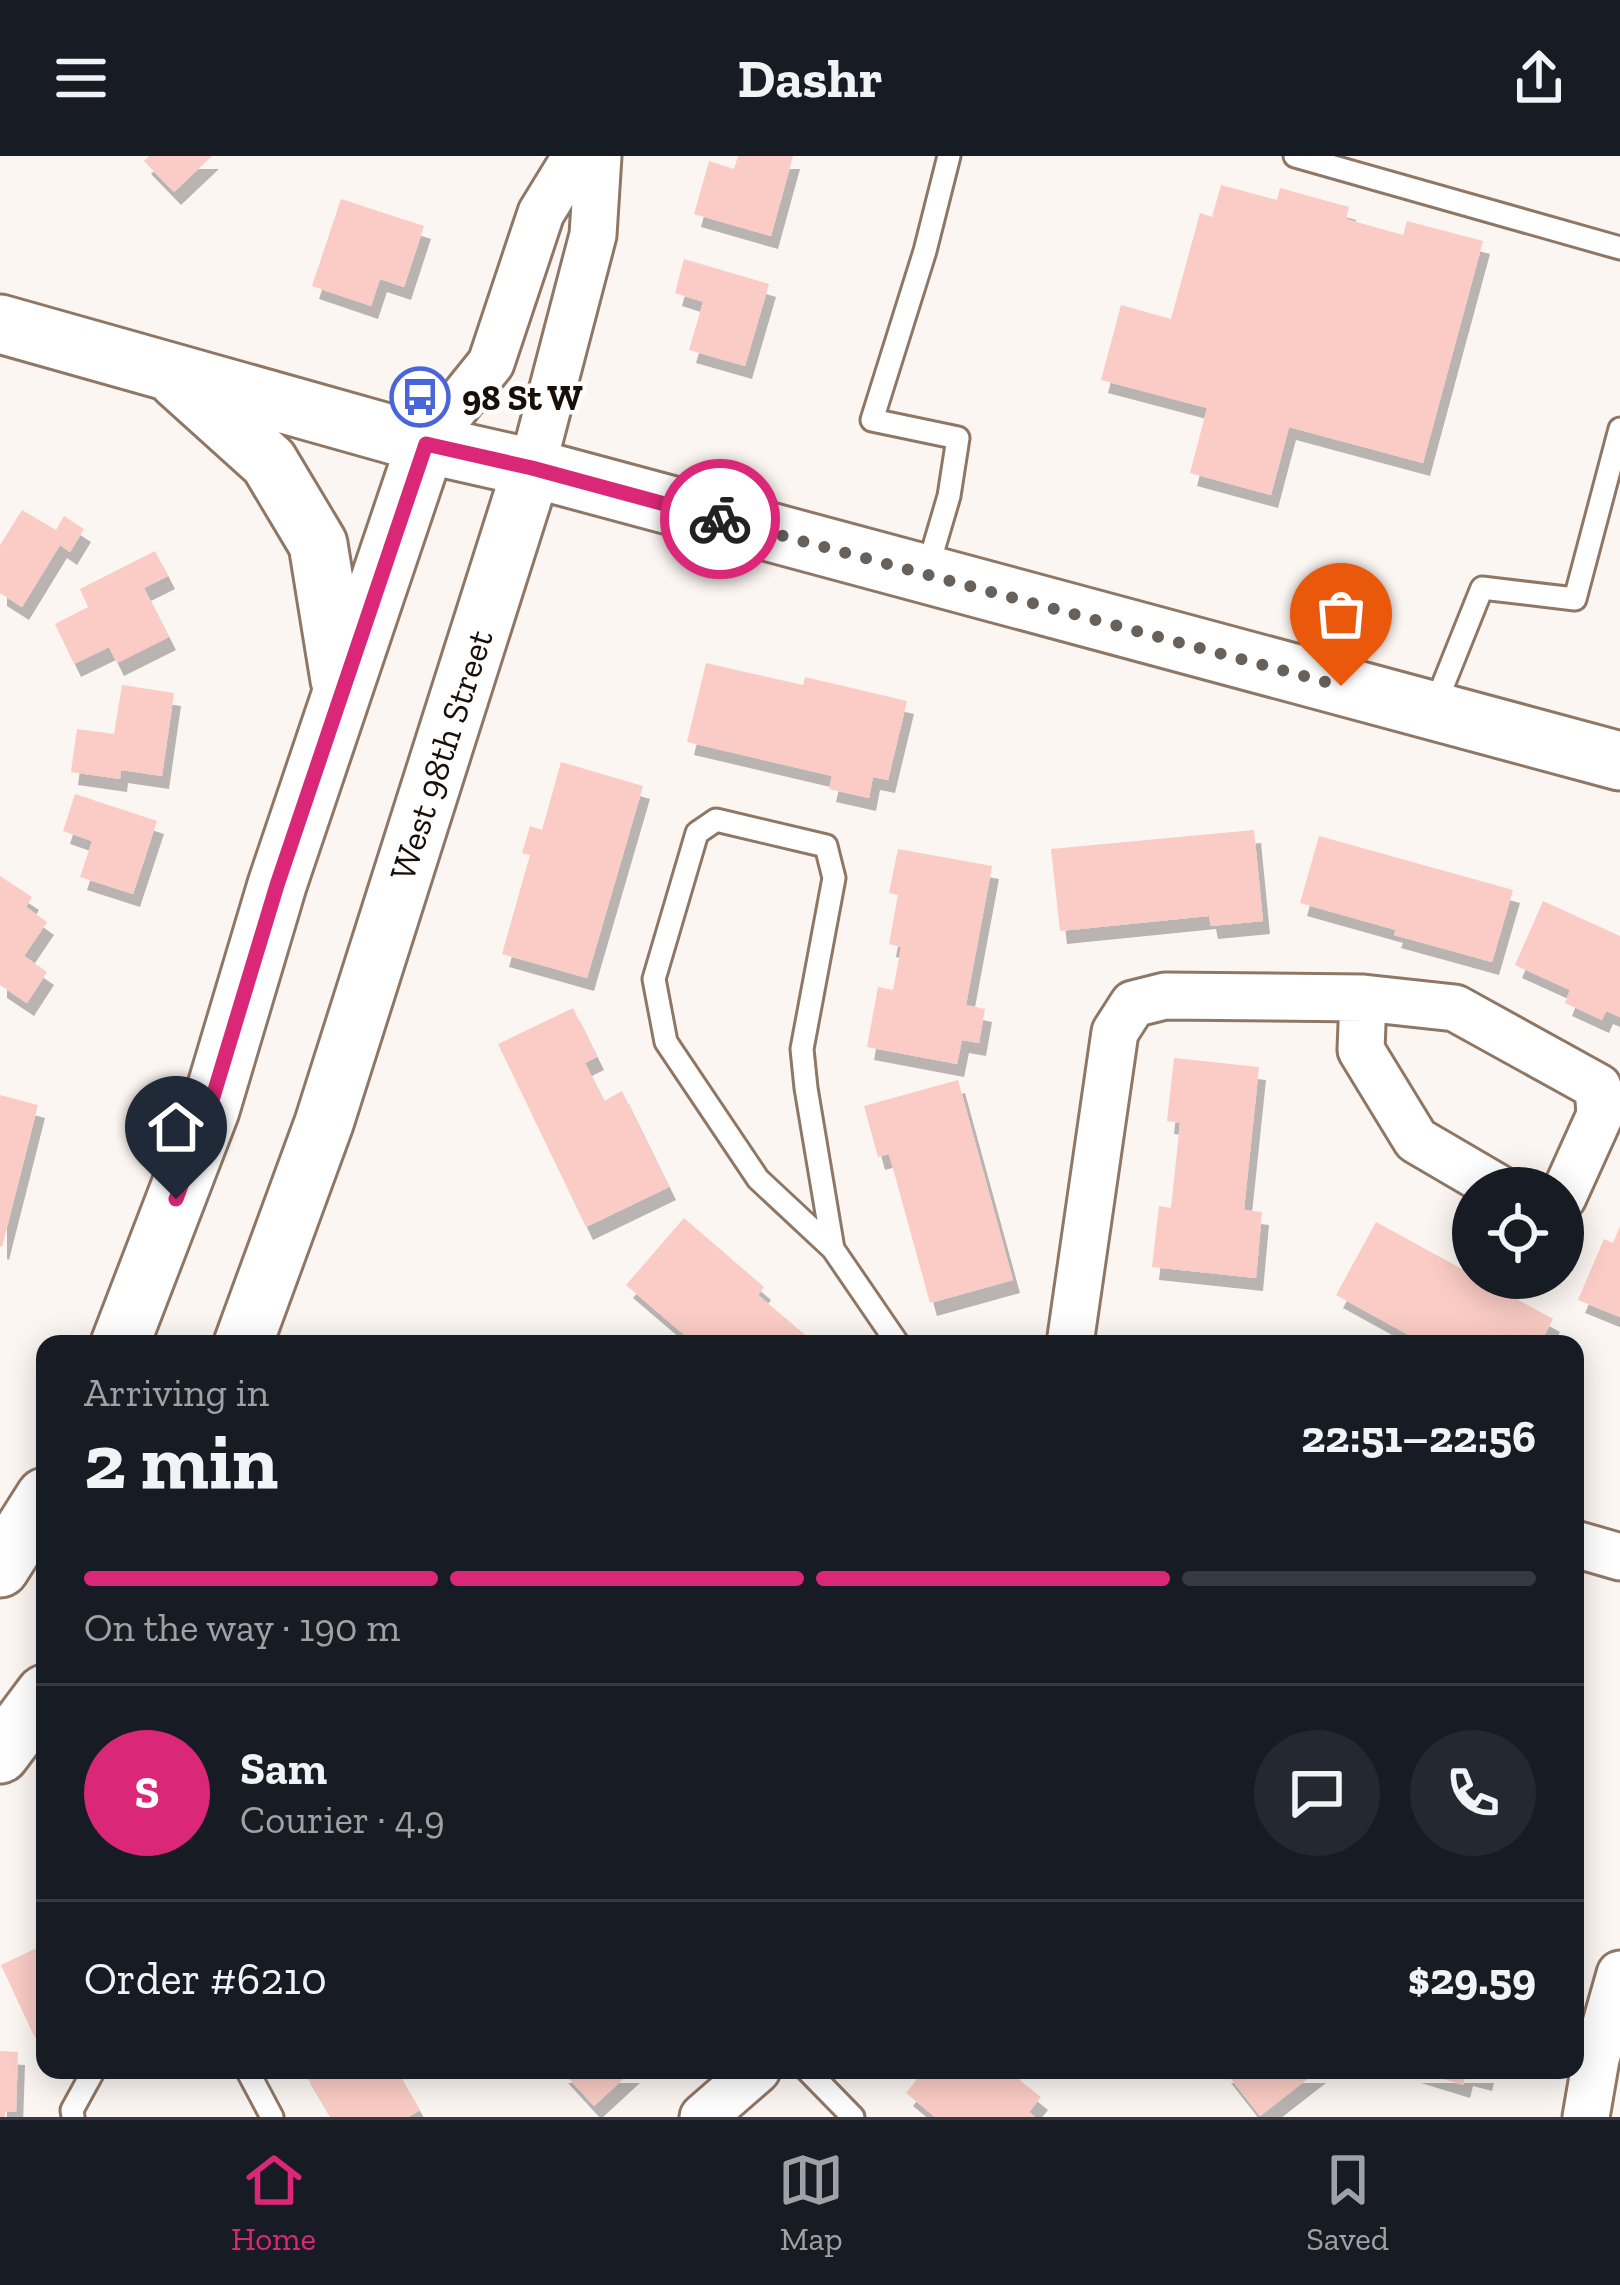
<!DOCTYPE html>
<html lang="en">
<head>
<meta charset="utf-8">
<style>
	body { margin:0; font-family:"Zilla Slab",serif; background:#242831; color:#f1f3f6; height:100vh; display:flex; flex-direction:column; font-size:45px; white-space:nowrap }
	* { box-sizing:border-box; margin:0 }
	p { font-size:39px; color:#9ea1a6 }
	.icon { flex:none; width:66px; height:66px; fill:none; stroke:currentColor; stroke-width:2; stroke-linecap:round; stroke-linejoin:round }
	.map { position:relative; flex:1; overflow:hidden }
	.drawer { position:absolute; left:36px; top:1179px; width:1548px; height:744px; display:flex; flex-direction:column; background:#171b24; border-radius:24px; box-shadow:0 6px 30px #0003 }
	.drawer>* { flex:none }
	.controls { position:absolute; left:1452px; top:1011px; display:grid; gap:24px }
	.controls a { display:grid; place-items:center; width:132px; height:132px; border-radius:50%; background:#171b24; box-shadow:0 6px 30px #0003; font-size:60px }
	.pin { position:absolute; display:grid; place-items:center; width:102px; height:102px; color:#fff; margin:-123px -51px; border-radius:50% 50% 50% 0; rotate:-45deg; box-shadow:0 0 12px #0007 }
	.pin .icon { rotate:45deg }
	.courier { position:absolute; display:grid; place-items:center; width:120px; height:120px; margin:-60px; border:9px solid #db2777; border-radius:50%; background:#fff; color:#222; box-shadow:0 3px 15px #0007 }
	.headline em { font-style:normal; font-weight:700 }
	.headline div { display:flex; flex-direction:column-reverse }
	.headline { display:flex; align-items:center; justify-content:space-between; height:204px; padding:0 48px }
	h1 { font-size:78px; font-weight:700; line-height:90px }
	.bar { display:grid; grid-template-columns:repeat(4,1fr); gap:18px 12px; align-content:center; height:144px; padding:0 48px }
	.bar i { height:15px; border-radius:9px; background:#363941 }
	.bar .current { background:#db2777 }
	.bar p { grid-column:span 4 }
	.line { display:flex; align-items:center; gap:30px; padding:0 48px; border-top:3px solid #363941 }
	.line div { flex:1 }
	.round { display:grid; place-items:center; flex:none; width:126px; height:126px; border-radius:63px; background:#242831 }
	header { display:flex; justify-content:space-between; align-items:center; height:156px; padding:0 48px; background:#171b24; font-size:54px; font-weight:700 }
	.tabs { display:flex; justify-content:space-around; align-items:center; height:168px; border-top:3px solid #363941; background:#171b24; font-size:33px; color:#9ea1a6 }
	.tabs a { display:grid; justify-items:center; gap:6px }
	.tabs .current { color:#db2777 }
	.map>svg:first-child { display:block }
	.building { fill:#faccc5; filter:url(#shadow) }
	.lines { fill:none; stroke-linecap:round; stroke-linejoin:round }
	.service-casing { stroke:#8f7765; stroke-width:27 }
	.minor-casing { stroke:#8f7765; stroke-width:51 }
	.tertiary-casing { stroke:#8f7765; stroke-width:63 }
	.service { stroke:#fff; stroke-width:21 }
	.minor { stroke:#fff; stroke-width:45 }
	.tertiary { stroke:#fff; stroke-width:57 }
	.done { stroke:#68605a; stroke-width:12; stroke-dasharray:0 21.6 }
	.route { stroke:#db2777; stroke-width:15 }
	.labels { text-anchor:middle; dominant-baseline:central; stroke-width:9; stroke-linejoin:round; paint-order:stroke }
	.poi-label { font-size:36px; font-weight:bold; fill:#180f08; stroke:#fff; text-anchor:start }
	.street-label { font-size:36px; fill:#180f08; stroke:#fff }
</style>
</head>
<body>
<header><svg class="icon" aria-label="menu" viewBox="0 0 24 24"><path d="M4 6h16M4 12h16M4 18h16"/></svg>Dashr<svg class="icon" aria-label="share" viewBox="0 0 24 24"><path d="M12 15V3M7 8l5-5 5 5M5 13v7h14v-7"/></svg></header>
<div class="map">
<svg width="1620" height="1961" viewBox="0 0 1620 1961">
	<defs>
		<filter id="shadow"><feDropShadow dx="7" dy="13" stdDeviation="0" flood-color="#0004"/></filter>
	</defs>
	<rect width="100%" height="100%" fill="#fcf6f2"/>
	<path class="building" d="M 149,0 L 212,0 L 174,36 L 144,5 Z
		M 738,0 L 793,0 L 771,80 L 694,58 L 709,5 L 734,13 Z
		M 1221,29 L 1277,44 L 1280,32 L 1349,51 L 1346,63 L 1403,79 L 1407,65 L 1483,85 L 1423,307 L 1289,271 L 1271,339 L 1190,317 L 1207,252 L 1101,224 L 1121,149 L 1171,163 L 1200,57 L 1212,61 Z
		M 341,43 L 424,70 L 404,131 L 380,123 L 371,150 L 312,130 Z
		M 684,103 L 769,128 L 745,210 L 689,194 L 703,146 L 675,137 Z
		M 22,354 L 56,374 L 64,360 L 84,373 L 70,396 L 60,389 L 22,451 L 0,437 L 0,389 Z
		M 155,395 L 168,420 L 144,432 L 169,481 L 117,507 L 109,491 L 74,508 L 55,468 L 88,451 L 80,433 Z
		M 706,507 L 803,529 L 805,521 L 907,545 L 888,624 L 873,621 L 869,642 L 829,633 L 832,620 L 687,586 Z
		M 122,529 L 174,537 L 162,620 L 121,614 L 120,623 L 71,616 L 77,573 L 114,578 Z
		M 561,606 L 643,630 L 587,822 L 502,798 L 530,699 L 522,697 L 530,670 L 542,674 Z
		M 75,638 L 157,665 L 133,738 L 80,721 L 92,685 L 63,675 Z
		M 1254,674 L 1263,765 L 1211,770 L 1209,760 L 1060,775 L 1051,693 Z
		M 1319,680 L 1513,734 L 1492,806 L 1394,779 L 1396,774 L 1300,747 Z
		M 898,693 L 992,710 L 966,849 L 985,853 L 979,887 L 962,884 L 957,908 L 867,891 L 878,831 L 893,834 L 901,791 L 889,788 L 898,739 L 889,737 Z
		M 0,720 L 32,741 L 26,751 L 47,766 L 24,800 L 47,816 L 27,847 L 0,829 Z
		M 1543,745 L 1620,780 L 1620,861 L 1606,855 L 1602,864 L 1565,847 L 1570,834 L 1515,809 Z
		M 573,852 L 597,901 L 585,907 L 604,945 L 622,935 L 669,1031 L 586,1071 L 498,888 Z
		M 1174,902 L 1259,911 L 1244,1054 L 1262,1056 L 1256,1122 L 1152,1111 L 1159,1050 L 1171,1052 L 1180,967 L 1167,965 Z
		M 958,924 L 1013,1124 L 930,1147 L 889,998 L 878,1001 L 864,950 Z
		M 0,939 L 38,949 L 2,1091 L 0,1090 Z
		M 684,1062 L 764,1131 L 758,1139 L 816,1188 L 695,1188 L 626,1129 Z
		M 1376,1066 L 1473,1119 L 1473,1122 L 1479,1122 L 1553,1163 L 1540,1188 L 1425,1188 L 1336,1139 Z
		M 1620,1070 L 1620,1161 L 1578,1144 L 1604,1083 L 1613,1087 Z
		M 45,1788 L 45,1875 L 34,1880 L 1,1809 Z
		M 0,1895 L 18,1896 L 16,1956 L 5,1956 L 5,1961 L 0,1961 Z
		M 303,1914 L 397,1914 L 420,1954 L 408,1961 L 331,1961 Z
		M 561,1914 L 633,1914 L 594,1950 Z
		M 924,1914 L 1007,1914 L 1041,1941 L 1029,1956 L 1035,1961 L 935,1961 L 906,1937 Z
		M 1224,1914 L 1319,1914 L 1260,1960 Z
		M 1414,1914 L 1487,1914 L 1485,1922 L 1466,1917 L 1463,1929 Z"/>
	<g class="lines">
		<defs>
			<path id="service" d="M 1295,0 L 1620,92
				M 926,418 L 949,340 L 958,282 L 872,264 L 925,95 L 949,0
				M 1433,554 L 1482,432 L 1575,443 L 1620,273
				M 833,1093 L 806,932 L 802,893 L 834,722 L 826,690 L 716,664 L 697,677 L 654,823 L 666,886 L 758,1023 L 833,1093 L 898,1188
				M 247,1914 L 272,1961
				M 807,1914 L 853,1961
				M 73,1961 L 72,1954 L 94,1914"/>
			<path id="minor" d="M 426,288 L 491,207 L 541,57 L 576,0
				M 532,312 L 593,79 L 598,0
				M 1363,842 L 1361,894 L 1416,984 L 1498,1032
				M 1070,1188 L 1115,876 L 1133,848 L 1165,840 L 1363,842 L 1455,852 L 1598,931 L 1600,959 L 1563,1041
				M 1575,1388 L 1620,1401
				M 703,1961 L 757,1914
				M 1586,1961 L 1596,1903 L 1620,1818"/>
			<path id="tertiary" d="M 0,168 L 426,288 L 532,312 L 1620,605
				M 177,223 L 269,306 L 318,388 L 340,524
				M 120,1188 L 210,954 L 277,729 L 426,288
				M 243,1188 L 324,967 L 532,312
				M 0,1412 L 45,1341
				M 0,1598 L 45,1538"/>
		</defs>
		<use href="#service" class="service-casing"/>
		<use href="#minor" class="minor-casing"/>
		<use href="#tertiary" class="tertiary-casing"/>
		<use href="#service" class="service"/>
		<use href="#minor" class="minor"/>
		<use href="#tertiary" class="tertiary"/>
	</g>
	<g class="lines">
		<path class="done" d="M 720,363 L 1341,530"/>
		<path class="route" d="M 176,1043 L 209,954 L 277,729 L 426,288 L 532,312 L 720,363"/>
	</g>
	<defs>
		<symbol id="bus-ring" viewBox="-11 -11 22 22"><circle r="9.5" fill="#fff" stroke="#4965d9" stroke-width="1.5"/><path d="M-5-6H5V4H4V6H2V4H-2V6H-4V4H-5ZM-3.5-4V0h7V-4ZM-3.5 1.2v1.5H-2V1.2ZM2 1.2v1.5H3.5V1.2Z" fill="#4965d9"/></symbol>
	</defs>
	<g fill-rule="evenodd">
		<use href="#bus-ring" x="387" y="208" width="66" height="66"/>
	</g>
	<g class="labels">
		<g class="poi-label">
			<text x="462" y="241">98 St W</text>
		</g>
		<g class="street-label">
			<text transform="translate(441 599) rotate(-72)">West 98th Street</text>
		</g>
	</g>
</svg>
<div class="controls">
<a><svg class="icon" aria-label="locate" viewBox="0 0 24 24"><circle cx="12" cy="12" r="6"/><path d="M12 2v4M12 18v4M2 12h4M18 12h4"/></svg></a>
</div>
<div class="pin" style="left:1341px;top:530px;background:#ea580c"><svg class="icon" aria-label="bag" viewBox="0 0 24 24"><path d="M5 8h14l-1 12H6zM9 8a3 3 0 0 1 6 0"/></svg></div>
<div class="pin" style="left:176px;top:1043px;background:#1f2937"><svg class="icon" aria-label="home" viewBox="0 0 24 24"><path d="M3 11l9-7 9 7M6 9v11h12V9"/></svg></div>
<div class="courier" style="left:720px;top:363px"><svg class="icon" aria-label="bike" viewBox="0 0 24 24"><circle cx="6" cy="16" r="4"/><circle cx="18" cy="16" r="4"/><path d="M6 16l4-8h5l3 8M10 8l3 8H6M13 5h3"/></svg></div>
<section class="drawer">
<div class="headline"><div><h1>2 min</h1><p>Arriving in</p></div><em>22:51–22:56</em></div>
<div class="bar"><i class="current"></i><i class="current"></i><i class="current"></i><i></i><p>On the way · 190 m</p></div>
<div class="line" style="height:216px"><b class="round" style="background:#db2777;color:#fff">S</b><div><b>Sam</b><p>Courier · 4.9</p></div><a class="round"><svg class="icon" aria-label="chat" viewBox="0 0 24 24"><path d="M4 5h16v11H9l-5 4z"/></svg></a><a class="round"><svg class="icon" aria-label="phone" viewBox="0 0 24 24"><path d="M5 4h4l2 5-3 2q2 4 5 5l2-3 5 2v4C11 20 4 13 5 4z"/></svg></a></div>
<div class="line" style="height:156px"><div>Order #6210</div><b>$29.59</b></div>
</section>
</div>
<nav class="tabs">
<a class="current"><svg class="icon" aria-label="home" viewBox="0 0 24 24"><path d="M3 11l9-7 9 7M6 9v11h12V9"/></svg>Home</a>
<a><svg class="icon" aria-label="map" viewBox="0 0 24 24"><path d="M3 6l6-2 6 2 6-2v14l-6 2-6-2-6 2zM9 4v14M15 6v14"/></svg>Map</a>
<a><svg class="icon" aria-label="saved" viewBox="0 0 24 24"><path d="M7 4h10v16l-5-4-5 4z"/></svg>Saved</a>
</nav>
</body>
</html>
